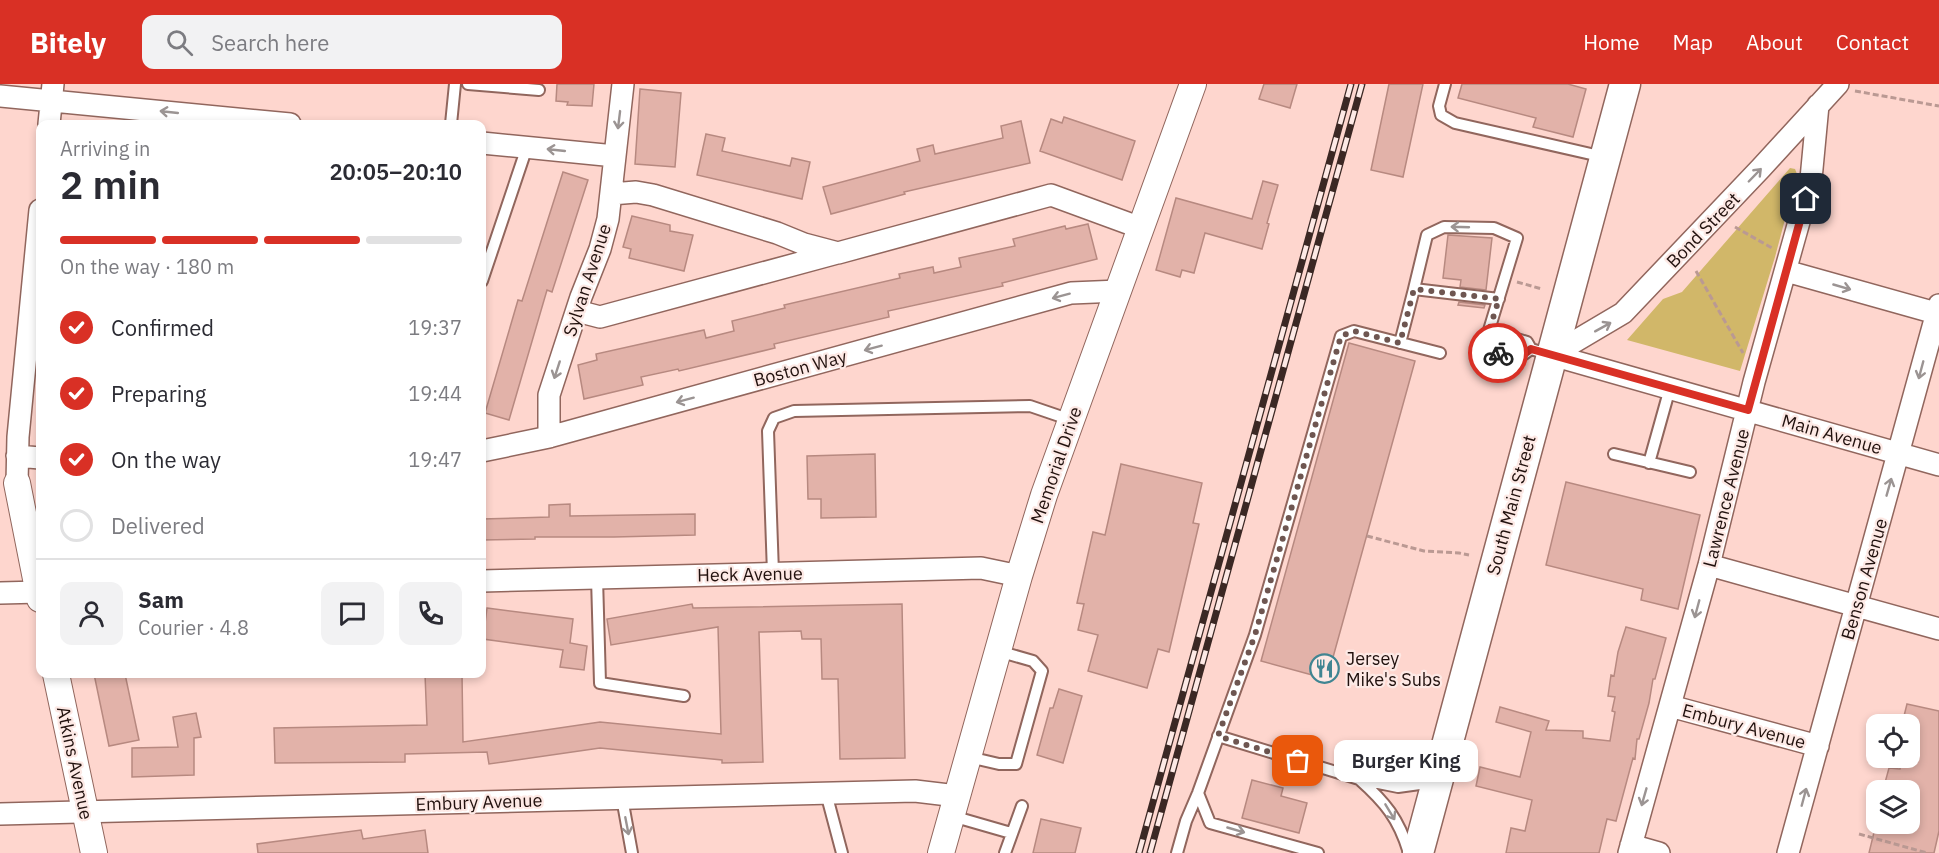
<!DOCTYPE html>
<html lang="en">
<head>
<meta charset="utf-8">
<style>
	body { margin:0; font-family:"IBM Plex Sans",sans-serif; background:#f2f2f3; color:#2b2b33; height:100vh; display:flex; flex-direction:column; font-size:22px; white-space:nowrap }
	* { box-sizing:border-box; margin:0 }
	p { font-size:20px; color:#7c7c81 }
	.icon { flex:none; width:33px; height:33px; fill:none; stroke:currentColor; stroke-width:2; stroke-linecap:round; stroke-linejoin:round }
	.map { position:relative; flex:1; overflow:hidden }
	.side { position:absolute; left:36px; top:36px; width:450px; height:558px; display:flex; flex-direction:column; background:#fff; border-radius:12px; box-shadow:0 3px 9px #0003 }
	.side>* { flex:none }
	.fabs { position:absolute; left:1866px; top:630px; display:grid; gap:12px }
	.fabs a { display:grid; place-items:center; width:54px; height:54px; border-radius:12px; background:#fff; box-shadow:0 3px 9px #0003; font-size:30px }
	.pin { position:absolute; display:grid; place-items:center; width:51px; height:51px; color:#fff; margin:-26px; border-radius:12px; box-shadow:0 3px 9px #0006 }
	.courier { position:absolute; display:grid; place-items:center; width:60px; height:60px; margin:-30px; border:4px solid #d93025; border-radius:50%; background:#fff; color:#222; box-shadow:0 2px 8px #0007 }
	.bubble { position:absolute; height:42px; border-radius:12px; background:#fff; box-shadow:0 3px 9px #0003; font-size:20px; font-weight:600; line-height:42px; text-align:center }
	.summary em { font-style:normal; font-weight:600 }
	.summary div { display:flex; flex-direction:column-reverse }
	.summary { display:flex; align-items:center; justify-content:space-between; height:102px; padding:0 24px }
	h1 { font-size:39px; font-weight:600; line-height:45px }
	.bar { display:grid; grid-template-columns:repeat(4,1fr); gap:9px 6px; align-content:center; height:72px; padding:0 24px }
	.bar i { height:8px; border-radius:4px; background:#e1e1e2 }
	.bar .selected { background:#d93025 }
	.bar p { grid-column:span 4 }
	.line { display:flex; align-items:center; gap:15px; padding:0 24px; border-top:2px solid #e1e1e2 }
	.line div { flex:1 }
	.round { display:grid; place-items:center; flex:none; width:63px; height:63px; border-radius:12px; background:#f2f2f3 }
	ol { padding:0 24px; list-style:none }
	li { display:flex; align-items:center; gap:18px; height:66px }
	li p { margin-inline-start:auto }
	li .icon { padding:6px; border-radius:50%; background:#d93025; color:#fff; stroke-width:4 }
	li:last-child { color:#7c7c81 }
	li i { width:33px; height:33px; border:3px solid #e1e1e2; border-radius:50% }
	header { display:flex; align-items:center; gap:36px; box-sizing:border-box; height:84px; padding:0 30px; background:#d93025; color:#fff }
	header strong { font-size:28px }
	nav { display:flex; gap:33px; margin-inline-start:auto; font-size:21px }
	.search { width:420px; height:54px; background:#f2f2f3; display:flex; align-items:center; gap:15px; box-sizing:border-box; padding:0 21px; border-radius:12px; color:#7c7c81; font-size:22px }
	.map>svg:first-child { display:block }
	.green { fill:#d1b769 }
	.building { fill:#e2b2a9; stroke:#b78980; stroke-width:1.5 }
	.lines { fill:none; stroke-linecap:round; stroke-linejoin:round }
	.service-casing { stroke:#91665d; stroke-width:14 }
	.minor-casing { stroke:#91665d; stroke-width:24 }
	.tertiary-casing { stroke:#91665d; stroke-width:28 }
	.secondary-casing { stroke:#91665d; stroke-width:33 }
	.path { stroke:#ba9993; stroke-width:3; stroke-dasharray:6 3; stroke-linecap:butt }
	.service { stroke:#fff; stroke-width:10 }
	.minor { stroke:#fff; stroke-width:21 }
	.tertiary { stroke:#fff; stroke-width:26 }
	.secondary { stroke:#fff; stroke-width:30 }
	.rail-casing { stroke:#3b2824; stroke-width:7 }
	.rail { stroke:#fde9e5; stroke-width:4.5; stroke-dasharray:14; stroke-linecap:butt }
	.oneway { stroke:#9b9493 }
	.done { stroke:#6e5651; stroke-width:6; stroke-dasharray:0 10.8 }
	.route { stroke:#d93025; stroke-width:8 }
	.labels { text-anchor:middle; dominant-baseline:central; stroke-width:4.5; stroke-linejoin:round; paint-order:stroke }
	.street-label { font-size:18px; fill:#21110e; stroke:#fde9e5 }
	.poi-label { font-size:18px; fill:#21110e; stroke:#fde9e5; text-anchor:start }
</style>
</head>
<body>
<header>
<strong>Bitely</strong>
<div class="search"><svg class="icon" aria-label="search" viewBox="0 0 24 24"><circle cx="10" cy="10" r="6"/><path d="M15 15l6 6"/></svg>Search here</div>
<nav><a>Home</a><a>Map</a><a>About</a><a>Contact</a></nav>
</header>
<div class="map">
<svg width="1939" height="769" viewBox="0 0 1939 769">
	<rect width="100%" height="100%" fill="#fed6ce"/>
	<path class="green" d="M 1790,84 L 1795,85 L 1797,90 L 1775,173 L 1740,287 L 1627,256 L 1663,215 L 1682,208 Z"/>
	<path class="building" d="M 557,0 L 594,0 L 592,22 L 567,21 L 568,18 L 556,17 Z
		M 1264,0 L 1297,0 L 1290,24 L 1259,15 Z
		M 1389,0 L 1423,0 L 1403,93 L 1371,86 Z
		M 1462,0 L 1568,0 L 1586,5 L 1573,53 L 1533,43 L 1536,34 L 1458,14 Z
		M 640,5 L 681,9 L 675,83 L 635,80 Z
		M 1064,33 L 1135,57 L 1122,96 L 1040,67 L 1051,35 L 1062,39 Z
		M 1021,37 L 1030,79 L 904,108 L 905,110 L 831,130 L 823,103 L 920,77 L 917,65 L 933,61 L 935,70 L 1003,54 L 1001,42 Z
		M 706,50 L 725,54 L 722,67 L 790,82 L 792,74 L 810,78 L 802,115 L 697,91 Z
		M 563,88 L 588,96 L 552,208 L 547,206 L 509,336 L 485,329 L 518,216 L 522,217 Z
		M 1263,97 L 1278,101 L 1267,139 L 1269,140 L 1262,165 L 1205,149 L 1194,189 L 1182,186 L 1180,193 L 1156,186 L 1176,114 L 1252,135 Z
		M 632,132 L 670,141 L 670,147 L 693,151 L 684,187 L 629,174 L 631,165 L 623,163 Z
		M 1088,140 L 1097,175 L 1002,199 L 1003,202 L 888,227 L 889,233 L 774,260 L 775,264 L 679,287 L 678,285 L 641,293 L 643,301 L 584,315 L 578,281 L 597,276 L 596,270 L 704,246 L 706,254 L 734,247 L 732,237 L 785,224 L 784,221 L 900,194 L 899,190 L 933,183 L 934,189 L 961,183 L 959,174 L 1015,162 L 1013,155 L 1065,142 L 1066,145 Z
		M 1448,151 L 1492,154 L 1486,206 L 1460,203 L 1461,196 L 1443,194 Z
		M 1459,218 L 1485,221 L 1484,224 L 1458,221 Z
		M 1349,259 L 1415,277 L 1327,595 L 1261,577 Z
		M 875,370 L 876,433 L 821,434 L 821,415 L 808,415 L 807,372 Z
		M 1121,380 L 1202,399 L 1193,439 L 1199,440 L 1169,568 L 1158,565 L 1147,604 L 1088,587 L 1098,551 L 1078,546 L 1084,520 L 1077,519 L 1093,448 L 1105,451 Z
		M 1566,398 L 1700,431 L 1678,525 L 1641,516 L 1643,505 L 1546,481 Z
		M 570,420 L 570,432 L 695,430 L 695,451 L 614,453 L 535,453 L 535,455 L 482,456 L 482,435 L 549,433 L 549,421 Z
		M 692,520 L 693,524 L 902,520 L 905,674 L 840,675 L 838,595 L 822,595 L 821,555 L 802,555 L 801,547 L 759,548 L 763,678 L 722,679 L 722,676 L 600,664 L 489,680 L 487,668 L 405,670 L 405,678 L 275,679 L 274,644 L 427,641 L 425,590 L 462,590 L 463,658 L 600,638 L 721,650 L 718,543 L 611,561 L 607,535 Z
		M 487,524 L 573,535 L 570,559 L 587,562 L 584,586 L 560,583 L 563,566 L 483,555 Z
		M 1626,543 L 1666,554 L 1655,595 L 1653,595 L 1649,619 L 1639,655 L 1637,655 L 1635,675 L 1633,674 L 1616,737 L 1607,735 L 1599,769 L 1506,769 L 1511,744 L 1525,747 L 1532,716 L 1476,702 L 1480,683 L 1520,693 L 1531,648 L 1496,638 L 1500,623 L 1549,637 L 1546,646 L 1583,647 L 1583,654 L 1610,657 L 1615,628 L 1612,627 L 1615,613 L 1608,612 L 1611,591 L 1614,592 L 1618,568 Z
		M 94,590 L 125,590 L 139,656 L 109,662 Z
		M 1059,605 L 1082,612 L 1063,679 L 1037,671 L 1050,624 L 1053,624 Z
		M 1907,620 L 1939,627 L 1939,747 L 1934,769 L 1869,769 L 1876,740 L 1910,740 L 1910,706 L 1883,706 L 1889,684 L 1900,685 L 1902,674 L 1910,674 L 1910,640 L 1902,640 Z
		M 196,629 L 201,653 L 194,654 L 194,691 L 132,693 L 132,664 L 178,663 L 173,633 Z
		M 1252,696 L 1283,704 L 1281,712 L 1307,719 L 1299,749 L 1242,734 Z
		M 1041,735 L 1081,744 L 1075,769 L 1033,769 Z
		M 361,746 L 363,755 L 425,746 L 428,769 L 258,769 L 257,760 Z"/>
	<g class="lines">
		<defs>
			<path id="service" d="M 468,0 L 539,6
				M 1445,0 L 1439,22 L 1441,31 L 1455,39 L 1604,73
				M 451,40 L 455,0
				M 482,197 L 527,63
				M 1486,256 L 1517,154 L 1494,144 L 1444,143 L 1427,151 L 1414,205 L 1499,215
				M 1486,256 L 1504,251 L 1527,258 L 1531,265 L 1551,271
				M 1486,256 L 1494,268 L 1516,276 L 1531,265
				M 1400,259 L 1414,205
				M 1614,370 L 1690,388
				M 1649,379 L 1670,304
				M 773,489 L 768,347 L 774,334 L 794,327 L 1030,322 L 1071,336
				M 597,494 L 600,599 L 684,612
				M 1218,652 L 1359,695 L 1398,703 L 1434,698
				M 969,673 L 999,680 L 1016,680 L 1042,587 L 1033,577 L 998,567
				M 1359,695 C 1385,718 1399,735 1409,769
				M 826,709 L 842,769
				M 1198,709 L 1210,739 L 1318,769
				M 622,714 L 632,769
				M 952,732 L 1011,749
				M 1005,769 L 1022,722
				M 1177,769 L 1186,737 L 1198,709 L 1255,551 L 1341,252 L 1354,247 L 1440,269"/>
			<path id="minor" d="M 0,12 L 290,40
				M 49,40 L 53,0
				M 482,59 L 615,72
				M 611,110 L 636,108 L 653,111 L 777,149 L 804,160 L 838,169 L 1051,111 L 1141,144
				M 1786,187 L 1939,230
				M 577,227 L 600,233 L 837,169
				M 1552,271 L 1939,381
				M 1552,271 L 1623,229 L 1761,84 L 1838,0
				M 549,353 L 549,311 L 581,213 L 600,165 L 608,135 L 623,0
				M 482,367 L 549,353 L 1071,209 L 1119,207
				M 17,372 L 40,374
				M 17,399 L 18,353 L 40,126
				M 1709,481 L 1939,545
				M 482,497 L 981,484 L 1019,492
				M 0,509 L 40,508
				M 1670,622 L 1818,662
				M 0,730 L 915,707 L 957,712
				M 1631,761 L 1659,769
				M 1629,769 L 1709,481 L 1754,298 L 1811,95 L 1818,21
				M 1788,769 L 1939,221"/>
			<path id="tertiary" d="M 17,399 L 40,515
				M 56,590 L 94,769
				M 941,769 L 1019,492 L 1044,411 L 1193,0"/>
			<path id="secondary" d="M 1418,769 L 1625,0"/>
		</defs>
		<use href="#service" class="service-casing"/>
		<use href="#minor" class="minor-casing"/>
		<use href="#tertiary" class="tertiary-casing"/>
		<use href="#secondary" class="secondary-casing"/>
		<path class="path" d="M 1855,7 L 1939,22
			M 1735,143 L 1772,164
			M 1696,187 L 1743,269
			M 1517,198 L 1542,205
			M 1367,452 L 1424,467 L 1459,469 L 1469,471
			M 1859,750 L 1927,769"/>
		<use href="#service" class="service"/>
		<use href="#minor" class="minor"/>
		<use href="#tertiary" class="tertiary"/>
		<use href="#secondary" class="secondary"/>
		<defs>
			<path id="rail" d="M 1139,769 L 1351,0
				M 1150,769 L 1362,0"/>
		</defs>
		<use href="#rail" class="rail-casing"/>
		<use href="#rail" class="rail"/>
	</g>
	<defs><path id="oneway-shaft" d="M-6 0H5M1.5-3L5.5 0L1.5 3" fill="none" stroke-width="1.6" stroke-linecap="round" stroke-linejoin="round" transform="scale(1.5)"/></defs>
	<g class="oneway">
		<use href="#oneway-shaft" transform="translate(169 28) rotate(-174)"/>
		<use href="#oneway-shaft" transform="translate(619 36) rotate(97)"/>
		<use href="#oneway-shaft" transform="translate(556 66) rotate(-174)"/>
		<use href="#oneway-shaft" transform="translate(1755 91) rotate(-46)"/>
		<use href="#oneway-shaft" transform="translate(1460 143) rotate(-178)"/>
		<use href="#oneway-shaft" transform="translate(1842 203) rotate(16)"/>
		<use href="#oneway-shaft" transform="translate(1061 212) rotate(165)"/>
		<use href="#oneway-shaft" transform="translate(1603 243) rotate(-29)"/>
		<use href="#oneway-shaft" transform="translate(873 264) rotate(165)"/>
		<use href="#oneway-shaft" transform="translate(557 286) rotate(108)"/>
		<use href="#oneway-shaft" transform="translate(1921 286) rotate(105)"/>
		<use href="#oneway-shaft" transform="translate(685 316) rotate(165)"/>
		<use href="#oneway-shaft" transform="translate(1889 403) rotate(-74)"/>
		<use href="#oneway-shaft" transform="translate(1697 525) rotate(105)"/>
		<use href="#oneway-shaft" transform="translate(1644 713) rotate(106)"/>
		<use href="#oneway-shaft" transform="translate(1804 713) rotate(-75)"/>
		<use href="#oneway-shaft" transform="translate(1390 728) rotate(59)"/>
		<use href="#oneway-shaft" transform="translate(627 742) rotate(79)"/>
		<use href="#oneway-shaft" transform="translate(1236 746) rotate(16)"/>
	</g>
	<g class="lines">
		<path class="done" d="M 1298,677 L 1218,652 L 1255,551 L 1341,252 L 1354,247 L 1400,259 L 1414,205 L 1499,215 L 1486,256 L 1494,268 L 1498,269"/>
		<path class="route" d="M 1498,269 L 1516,276 L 1531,265 L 1748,326 L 1806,115"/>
	</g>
	<defs>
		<symbol id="restaurant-ring" viewBox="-11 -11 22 22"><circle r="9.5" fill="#fde9e5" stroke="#408592" stroke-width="1.5"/><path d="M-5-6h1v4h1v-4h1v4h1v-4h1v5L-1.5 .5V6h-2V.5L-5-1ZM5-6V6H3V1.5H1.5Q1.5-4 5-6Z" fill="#408592"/></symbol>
	</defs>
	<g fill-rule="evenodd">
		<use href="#restaurant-ring" x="1308" y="568" width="33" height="33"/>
	</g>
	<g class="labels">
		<g class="street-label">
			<text transform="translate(1703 146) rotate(-46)">Bond Street</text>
			<text transform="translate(587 196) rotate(-72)">Sylvan Avenue</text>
			<text transform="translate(800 284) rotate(-15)">Boston Way</text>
			<text transform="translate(1832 350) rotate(16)">Main Avenue</text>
			<text transform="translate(1056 381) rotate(-71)">Memorial Drive</text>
			<text transform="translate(1726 414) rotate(-76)">Lawrence Avenue</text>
			<text transform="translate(1511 421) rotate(-75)">South Main Street</text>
			<text transform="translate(750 490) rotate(-1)">Heck Avenue</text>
			<text transform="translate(1864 495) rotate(-74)">Benson Avenue</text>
			<text transform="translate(1744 642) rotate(15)">Embury Avenue</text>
			<text transform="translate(75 679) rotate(78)">Atkins Avenue</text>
			<text transform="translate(479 718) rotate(-2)">Embury Avenue</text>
		</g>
		<g class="poi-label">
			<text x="1346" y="574">Jersey<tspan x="1346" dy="21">Mike's Subs</tspan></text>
		</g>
	</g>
</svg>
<div class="fabs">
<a><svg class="icon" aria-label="locate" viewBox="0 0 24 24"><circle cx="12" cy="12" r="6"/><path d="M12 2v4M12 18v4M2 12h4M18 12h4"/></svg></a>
<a><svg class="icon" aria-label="layers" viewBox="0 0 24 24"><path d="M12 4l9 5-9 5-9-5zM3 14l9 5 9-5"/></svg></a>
</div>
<div class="pin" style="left:1298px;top:677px;background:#ea580c"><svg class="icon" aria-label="bag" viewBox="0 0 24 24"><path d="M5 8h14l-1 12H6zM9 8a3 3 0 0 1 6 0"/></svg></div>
<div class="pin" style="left:1806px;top:115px;background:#1f2937"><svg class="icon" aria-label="home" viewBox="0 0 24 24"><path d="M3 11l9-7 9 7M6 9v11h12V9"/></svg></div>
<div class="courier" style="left:1498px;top:269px"><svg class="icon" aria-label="bike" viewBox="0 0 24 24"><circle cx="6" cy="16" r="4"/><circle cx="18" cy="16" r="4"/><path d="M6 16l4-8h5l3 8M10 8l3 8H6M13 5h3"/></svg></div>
<div class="bubble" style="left:1334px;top:656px;width:144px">Burger King</div>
<section class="side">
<div class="summary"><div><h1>2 min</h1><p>Arriving in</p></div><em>20:05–20:10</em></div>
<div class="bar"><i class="selected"></i><i class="selected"></i><i class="selected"></i><i></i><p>On the way · 180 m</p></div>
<ol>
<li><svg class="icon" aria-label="check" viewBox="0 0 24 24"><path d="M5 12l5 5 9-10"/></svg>Confirmed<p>19:37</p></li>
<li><svg class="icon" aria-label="check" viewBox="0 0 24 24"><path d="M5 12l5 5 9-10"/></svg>Preparing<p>19:44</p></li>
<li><svg class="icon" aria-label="check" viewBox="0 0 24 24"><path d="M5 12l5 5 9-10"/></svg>On the way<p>19:47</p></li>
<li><i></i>Delivered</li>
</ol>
<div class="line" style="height:108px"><a class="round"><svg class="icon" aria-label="person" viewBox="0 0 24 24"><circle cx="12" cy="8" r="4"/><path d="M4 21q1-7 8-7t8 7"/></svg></a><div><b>Sam</b><p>Courier · 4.8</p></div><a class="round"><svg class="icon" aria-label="chat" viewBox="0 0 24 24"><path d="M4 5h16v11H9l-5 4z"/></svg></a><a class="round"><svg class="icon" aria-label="phone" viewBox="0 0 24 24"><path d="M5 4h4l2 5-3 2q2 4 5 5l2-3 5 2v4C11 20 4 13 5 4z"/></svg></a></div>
</section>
</div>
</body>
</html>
